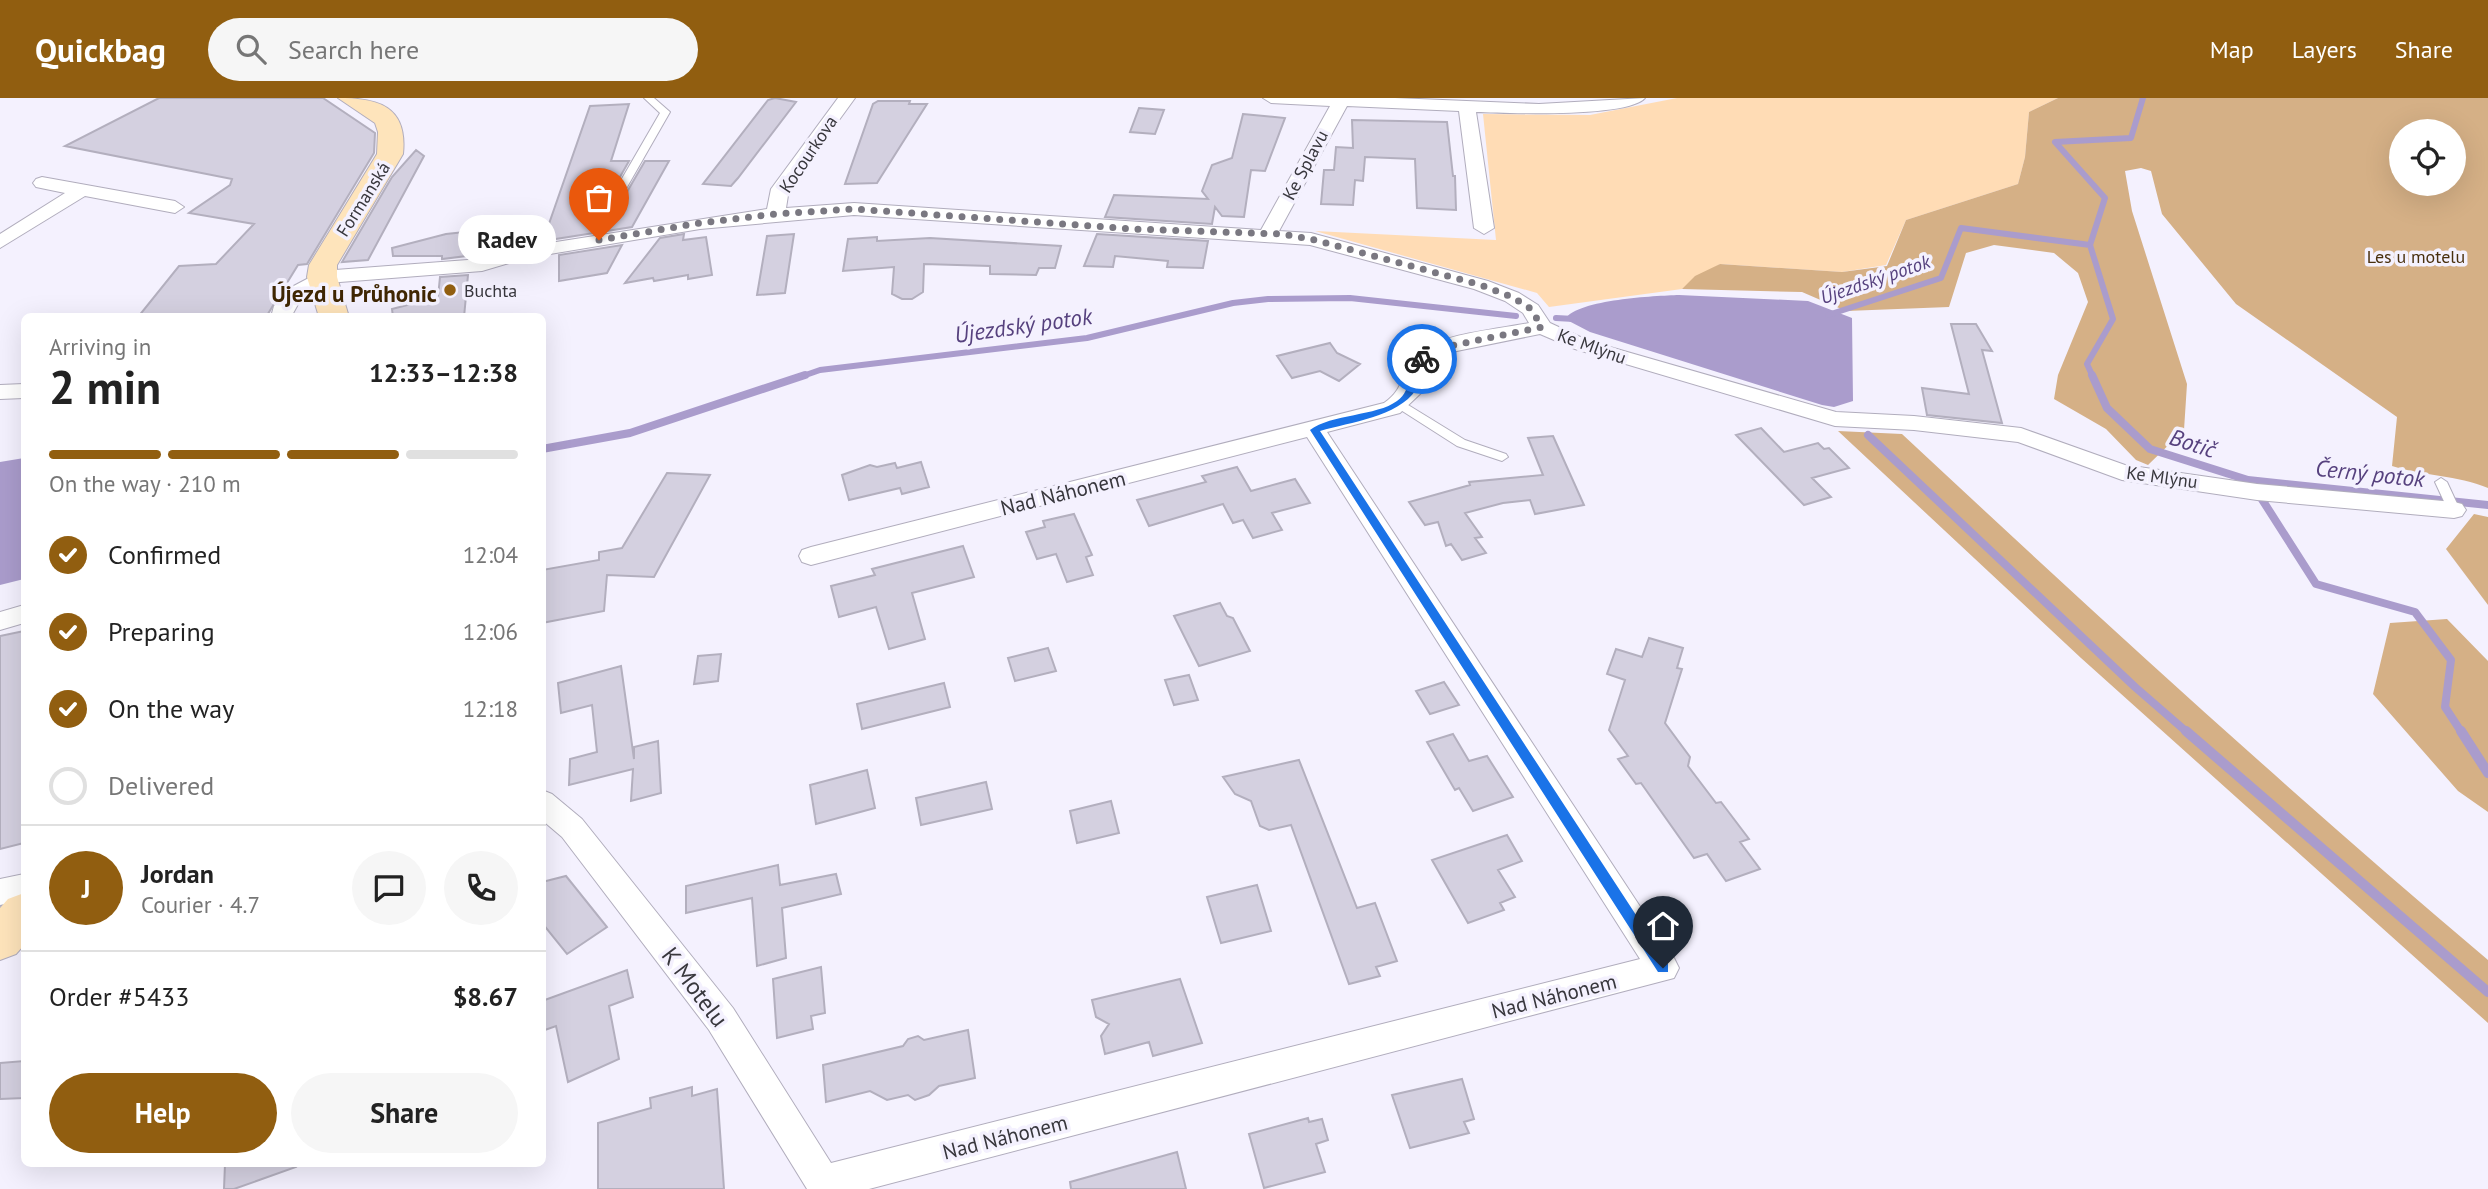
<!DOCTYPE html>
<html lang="en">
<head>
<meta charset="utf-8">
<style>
	body { margin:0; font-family:"PT Sans",sans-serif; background:#f6f6f6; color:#222; height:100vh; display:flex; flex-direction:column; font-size:26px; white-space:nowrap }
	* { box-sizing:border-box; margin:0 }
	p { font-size:23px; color:#767676 }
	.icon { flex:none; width:38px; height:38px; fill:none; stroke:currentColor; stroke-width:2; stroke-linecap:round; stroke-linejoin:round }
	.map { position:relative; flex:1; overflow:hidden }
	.panel { position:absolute; left:21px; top:215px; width:525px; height:854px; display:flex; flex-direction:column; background:#fff; border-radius:10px; box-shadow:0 7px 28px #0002 }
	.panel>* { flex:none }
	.buttons { position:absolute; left:2389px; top:21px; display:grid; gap:14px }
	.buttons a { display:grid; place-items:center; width:77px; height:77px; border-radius:50%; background:#fff; box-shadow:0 7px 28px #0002; font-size:35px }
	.pin { position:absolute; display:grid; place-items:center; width:60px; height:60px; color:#fff; margin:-72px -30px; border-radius:50% 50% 50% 0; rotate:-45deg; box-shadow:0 0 7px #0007 }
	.pin .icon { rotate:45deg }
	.courier { position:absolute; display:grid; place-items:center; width:70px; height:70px; margin:-35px; border:5px solid #1a73e8; border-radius:50%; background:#fff; color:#222; box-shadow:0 2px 9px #0007 }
	.bubble { position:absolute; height:49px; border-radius:24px; background:#fff; box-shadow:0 7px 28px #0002; font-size:23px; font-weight:800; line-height:49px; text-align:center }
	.head em { font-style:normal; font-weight:800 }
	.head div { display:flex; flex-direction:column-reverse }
	.head { display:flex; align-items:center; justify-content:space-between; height:119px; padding:0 28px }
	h1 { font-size:46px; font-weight:800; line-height:52px }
	.bar { display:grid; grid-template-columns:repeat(4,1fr); gap:10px 7px; align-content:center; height:84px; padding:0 28px }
	.bar i { height:9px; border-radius:5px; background:#e0e0e0 }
	.bar .active { background:#915e10 }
	.bar p { grid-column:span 4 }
	.line { display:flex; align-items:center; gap:18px; padding:0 28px; border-top:2px solid #e0e0e0 }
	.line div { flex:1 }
	.round { display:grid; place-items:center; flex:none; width:74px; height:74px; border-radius:37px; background:#f6f6f6 }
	ol { padding:0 28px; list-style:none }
	li { display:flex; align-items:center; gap:21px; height:77px }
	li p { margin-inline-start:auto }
	li .icon { padding:7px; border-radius:50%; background:#915e10; color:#fff; stroke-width:4 }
	li:last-child { color:#767676 }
	li i { width:38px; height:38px; border:4px solid #e0e0e0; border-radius:50% }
	.action { display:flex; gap:14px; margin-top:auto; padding:14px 28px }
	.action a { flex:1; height:80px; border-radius:42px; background:#915e10; color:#fff; font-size:28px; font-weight:800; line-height:80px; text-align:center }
	.action a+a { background:#f6f6f6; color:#222 }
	header { display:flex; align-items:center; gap:42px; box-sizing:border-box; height:98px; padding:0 35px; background:#915e10; color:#fff }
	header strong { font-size:33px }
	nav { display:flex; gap:38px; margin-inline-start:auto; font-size:24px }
	.search { width:490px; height:63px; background:#f6f6f6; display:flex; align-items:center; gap:18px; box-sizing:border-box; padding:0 24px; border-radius:38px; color:#767676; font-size:26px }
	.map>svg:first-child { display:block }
	.green { fill:#ffdcb5 }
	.forest { fill:#d5b086; fill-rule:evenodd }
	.water { fill:#aa9ccc }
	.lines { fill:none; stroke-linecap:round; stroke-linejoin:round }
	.stream-far2 { stroke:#aa9ccc; stroke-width:6 }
	.stream-far1 { stroke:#aa9ccc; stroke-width:8 }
	.stream { stroke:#aa9ccc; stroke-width:10 }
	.building { fill:#d4d0e0; stroke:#b3afbe; stroke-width:2 }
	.lane-casing { stroke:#b1adbd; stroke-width:2 }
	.street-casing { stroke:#b1adbd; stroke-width:2 }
	.secondary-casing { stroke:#b1adbd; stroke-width:2 }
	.lane { fill:#fff; fill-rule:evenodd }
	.street { fill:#fff; fill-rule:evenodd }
	.secondary { fill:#fee4bb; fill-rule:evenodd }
	.route { fill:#1a73e8 }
	.done { stroke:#7a7881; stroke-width:7; stroke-dasharray:0 12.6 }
	.poi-dot { fill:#915e10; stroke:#f4f1fe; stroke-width:2.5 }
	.labels { text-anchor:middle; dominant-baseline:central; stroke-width:7; stroke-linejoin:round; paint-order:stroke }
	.far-street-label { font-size:18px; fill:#38373d; stroke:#f4f1fe }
	.far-park-label { font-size:18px; fill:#49300e; stroke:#f4f1fe }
	.far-poi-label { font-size:18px; fill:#38373d; stroke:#f4f1fe; text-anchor:start }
	.far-water-label { font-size:19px; font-style:italic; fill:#56417e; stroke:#f4f1fe }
	.street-label { font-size:21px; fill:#38373d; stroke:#f4f1fe }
	.far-district-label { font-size:23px; font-weight:bold; fill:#3f2603; stroke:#f4f1fe }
	.water-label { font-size:23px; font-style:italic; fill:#56417e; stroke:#f4f1fe }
	.near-street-label { font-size:24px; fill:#38373d; stroke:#f4f1fe }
</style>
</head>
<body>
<header>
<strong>Quickbag</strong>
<div class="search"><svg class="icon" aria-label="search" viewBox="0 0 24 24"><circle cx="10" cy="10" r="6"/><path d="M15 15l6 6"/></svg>Search here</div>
<nav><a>Map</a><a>Layers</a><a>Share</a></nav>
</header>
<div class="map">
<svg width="2488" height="1091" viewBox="0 0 2488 1091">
	<rect width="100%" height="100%" fill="#f4f1fe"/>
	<path class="green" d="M 1677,0 L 2058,0 L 2029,14 L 2025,59 L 2018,86 L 1906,122 L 1886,167 L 1842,174 L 1720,166 L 1682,191 L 1549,209 L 1537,195 L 1315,133 L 1496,142 L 1483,16 L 1590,17 Z"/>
	<path class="forest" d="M 2058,0 L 2488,0 L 2488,390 C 2457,377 2424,378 2392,368 L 2397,319 L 2236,206 L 2162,116 L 2151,73 L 2141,70 L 2125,73 L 2132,113 L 2187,286 L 2184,332 L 2148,367 L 2136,362 L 2106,331 L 2054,301 L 2058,277 L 2088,204 L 2078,175 L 2054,155 L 1994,147 L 1966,155 L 1949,209 L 1846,213 L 1802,194 L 1682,191 L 1695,178 L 1720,166 L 1842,174 L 1887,168 L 1906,122 L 2018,86 L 2025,59 L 2029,14 ZM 2454,33 L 2454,86 L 2401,86 L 2401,33 Z
		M 1838,333 L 1902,336 C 2094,515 2288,693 2488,862 L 2488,925 L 2081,560 Z
		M 2474,416 L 2488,419 L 2488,507 L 2446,451 Z
		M 2447,521 L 2488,563 L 2488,714 L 2458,693 L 2373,596 L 2390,525 Z"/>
	<path class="water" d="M 1679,197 L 1808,203 L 1852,220 L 1853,303 L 1834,309 L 1822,307 L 1590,234 L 1565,221 C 1579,201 1655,198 1679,197 Z
		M 24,360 L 24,481 L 0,487 L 0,364 Z"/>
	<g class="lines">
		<path class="stream-far2" d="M 1828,217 L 1941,180 L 1961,130 L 2090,147
			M 1556,220 L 1574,221
			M 800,279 L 820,272 L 1087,240 L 1233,205 L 1268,201 L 1350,200 L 1516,218
			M 2093,279 L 2087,266 L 2113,221 L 2090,147 L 2105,100 L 2055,44 L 2131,40 L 2143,0"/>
		<path class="stream-far1" d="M 2092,277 L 2107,310 L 2150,351 L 2248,382 L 2488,407
			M 1868,337 L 2135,589 L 2188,635
			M 542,351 L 630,335 L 805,277
			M 2256,392 L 2316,486 L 2415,514 L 2451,562 L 2445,609 L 2462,635"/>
		<path class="stream" d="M 2186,633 L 2488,894
			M 2461,633 L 2488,675"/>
	</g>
	<path class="building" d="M 159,0 L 323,0 L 375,35 L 374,55 L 307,166 L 298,167 L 266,219 L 138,219 L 179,168 L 216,166 L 254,126 L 189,115 L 230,87 L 232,81 L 65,48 Z
		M 775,0 L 796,4 L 738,80 L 731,88 L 703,86 L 768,2 Z
		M 878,3 L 910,3 L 909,6 L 927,6 L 877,85 L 845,86 L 873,6 Z
		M 629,6 L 611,63 L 629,63 L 603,109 L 604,113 L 617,111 L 645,63 L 669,63 L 632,129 L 543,143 L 590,8 Z
		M 1139,10 L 1164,12 L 1155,36 L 1130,34 Z
		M 1243,16 L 1285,20 L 1265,73 L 1251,72 L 1244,119 L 1222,118 L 1215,109 L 1212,126 L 1105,119 L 1114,97 L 1208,101 L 1202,93 L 1212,67 L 1232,60 Z
		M 1352,22 L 1447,24 L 1453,78 L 1455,78 L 1456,112 L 1417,110 L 1415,61 L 1365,59 L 1363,83 L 1355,82 L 1353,107 L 1321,106 L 1324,72 L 1334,72 L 1336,49 L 1353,50 Z
		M 416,52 L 424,58 L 368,162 L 342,164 L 392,79 Z
		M 504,130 L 496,154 L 491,155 L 442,161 L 442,158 L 393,158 L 392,150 L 446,136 Z
		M 684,136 L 683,142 L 706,139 L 712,177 L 688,181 L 688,177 L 654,183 L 653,180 L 625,185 L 660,140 Z
		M 794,136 L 785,195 L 757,197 L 767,138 Z
		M 1097,136 L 1208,143 L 1203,170 L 1167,169 L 1168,163 L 1115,158 L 1113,169 L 1084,168 Z
		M 877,139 L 877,143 L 930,140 L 1061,148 L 1055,170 L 1039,170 L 1036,177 L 990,176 L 990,168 L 924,166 L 923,194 L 912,201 L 902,201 L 892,196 L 894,169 L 843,173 L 848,141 Z
		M 622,147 L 607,175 L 559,183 L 559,157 Z
		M 468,177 L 464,219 L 393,219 L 392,211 L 438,199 L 440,179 Z
		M 1951,226 L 1976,226 L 1992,253 L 1982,252 L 2002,325 L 1927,317 L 1922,290 L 1969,296 Z
		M 1330,245 L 1337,255 L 1360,266 L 1339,283 L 1320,273 L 1292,280 L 1277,258 Z
		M 1761,330 L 1784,354 L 1818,345 L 1824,351 L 1829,350 L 1849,370 L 1812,380 L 1831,399 L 1804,407 L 1736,337 Z
		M 1553,338 L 1584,407 L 1535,416 L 1530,402 L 1503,405 L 1465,415 L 1482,439 L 1475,440 L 1486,455 L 1462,462 L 1451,446 L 1446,448 L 1438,424 L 1425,427 L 1409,404 L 1470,387 L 1469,384 L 1543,377 L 1528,340 Z
		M 921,364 L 929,389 L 902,396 L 900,390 L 849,402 L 842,377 L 870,367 L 877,369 L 895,365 L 897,370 Z
		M 1237,369 L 1251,393 L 1295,381 L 1310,405 L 1272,415 L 1282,432 L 1253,440 L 1243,422 L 1233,425 L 1223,406 L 1149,428 L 1137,402 L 1206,384 L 1202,378 Z
		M 667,375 L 710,377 L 654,479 L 607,477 L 604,513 L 542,525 L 542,472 L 599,462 L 599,454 L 622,450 Z
		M 1074,416 L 1092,457 L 1086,459 L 1093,477 L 1067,484 L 1056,456 L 1037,461 L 1026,434 L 1045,429 L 1043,423 Z
		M 963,448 L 974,479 L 912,495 L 925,541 L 889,551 L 876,509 L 839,519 L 831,488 L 875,477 L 872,471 Z
		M 1220,505 L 1227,518 L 1233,520 L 1250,553 L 1199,568 L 1174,518 Z
		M 24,533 L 24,745 L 0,751 L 0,538 Z
		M 1649,540 L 1683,550 L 1677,570 L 1682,571 L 1665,625 L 1690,659 L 1688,668 L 1716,705 L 1721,704 L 1749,741 L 1740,744 L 1760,771 L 1726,783 L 1707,756 L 1694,760 L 1641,685 L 1636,686 L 1618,661 L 1628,658 L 1609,632 L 1625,582 L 1607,576 L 1616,551 L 1642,559 Z
		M 1048,550 L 1056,573 L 1015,583 L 1008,560 Z
		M 721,556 L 718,583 L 694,586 L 698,558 Z
		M 621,568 L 634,661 L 634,649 L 658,643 L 661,695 L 631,703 L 633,671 L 569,687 L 570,661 L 597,654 L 592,607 L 561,615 L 558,585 Z
		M 1189,577 L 1198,602 L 1174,607 L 1165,582 Z
		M 1444,584 L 1459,607 L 1430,616 L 1416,593 Z
		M 944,585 L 950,609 L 862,631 L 857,606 Z
		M 1453,636 L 1469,663 L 1487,658 L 1513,699 L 1473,713 L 1459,690 L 1455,692 L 1427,644 Z
		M 1299,662 L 1357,810 L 1375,805 L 1397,863 L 1376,869 L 1380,878 L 1349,886 L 1291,727 L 1269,732 L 1260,728 L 1251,703 L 1235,696 L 1223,679 Z
		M 867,672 L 875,710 L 816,726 L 810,687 Z
		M 986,684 L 992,711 L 921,727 L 916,700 Z
		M 1111,703 L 1119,735 L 1077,745 L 1070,713 Z
		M 1507,737 L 1522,763 L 1498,772 L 1515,799 L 1500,805 L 1504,812 L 1468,825 L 1432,762 Z
		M 778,767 L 780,787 L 836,776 L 841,796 L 782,810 L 786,860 L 757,868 L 752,800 L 686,815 L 686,788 Z
		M 566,778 L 607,829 L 567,856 L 542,825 L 542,784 Z
		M 1257,787 L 1271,833 L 1221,845 L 1207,799 Z
		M 821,869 L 825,915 L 811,918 L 813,931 L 777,940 L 773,881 Z
		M 627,872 L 633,899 L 609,908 L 619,961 L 568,984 L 556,928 L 542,933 L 542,903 Z
		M 1180,881 L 1202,945 L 1153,958 L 1149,944 L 1105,956 L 1101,938 L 1109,926 L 1096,919 L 1092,902 Z
		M 968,932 L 975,980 L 939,988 L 929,997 L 915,1002 L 908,997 L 887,1002 L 870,993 L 826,1004 L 823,967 L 903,948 L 908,941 L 918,938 L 924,942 Z
		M 24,963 L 24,1000 L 0,1001 L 0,965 Z
		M 1462,981 L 1474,1021 L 1464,1024 L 1469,1035 L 1410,1050 L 1392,997 Z
		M 692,989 L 692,998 L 717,991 L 724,1091 L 598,1091 L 598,1025 L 651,1010 L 650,1000 Z
		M 1308,1020 L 1309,1024 L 1322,1021 L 1328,1042 L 1316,1046 L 1325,1074 L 1264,1090 L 1249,1036 Z
		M 1177,1054 L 1186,1091 L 1071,1091 L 1070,1084 Z
		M 225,1066 L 295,1066 L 296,1069 L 234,1091 L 224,1091 Z"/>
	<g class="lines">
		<defs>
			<path id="lane" d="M 644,0 L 654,0 L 670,14 L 615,110 L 606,112 L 605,110 L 660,15 Z
				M 1400,302 L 1465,342 L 1506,356 L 1508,359 L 1502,363 L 1457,348 L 1396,309 L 1396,303 Z
				M 2441,380 L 2447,384 L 2460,412 L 2459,415 L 2449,415 L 2448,412 L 2435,384 Z"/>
			<path id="street" d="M 838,0 L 855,0 L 789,91 L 786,110 L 854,105 L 1261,132 L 1330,8 L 1271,5 L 1263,0 L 1395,0 L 1539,6 L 1645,0 C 1627,20 1507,15 1476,14 L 1494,130 L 1484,136 L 1474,130 L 1459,13 L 1347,8 L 1279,133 L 1311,135 L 1488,183 L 1519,195 L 1538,207 L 1550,225 L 1589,243 L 1836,314 L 1914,318 L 2021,330 L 2125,367 L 2257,386 L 2454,404 L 2462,406 L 2466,412 L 2462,418 L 2454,420 L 2257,402 L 2122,382 L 2018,344 L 1914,332 L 1835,328 L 1575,251 L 1540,236 L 1447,255 L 1431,267 L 1421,295 L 1400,315 L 1327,334 L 1674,860 L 1679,870 L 1674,880 L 869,1091 L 807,1091 L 709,932 L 562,739 L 542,722 L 542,692 L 552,696 L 582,721 L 733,910 L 831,1065 L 1640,861 L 1307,339 L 811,467 L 802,464 L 799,458 L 802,452 L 811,449 L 1384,305 C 1406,290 1400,274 1416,257 C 1435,236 1501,231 1529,225 L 1523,215 L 1505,203 L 1474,191 L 1310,147 L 854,117 L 700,131 L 526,160 L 482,173 L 327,185 L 302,199 L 291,219 L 271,219 L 274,208 L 288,191 L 322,173 L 481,161 L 524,149 L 767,111 L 771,91 Z
				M 42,79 L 175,103 L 184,109 L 175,115 L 85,98 L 0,150 L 0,136 L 65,95 L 36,89 L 33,85 L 36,81 Z
				M 24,286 L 24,300 L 0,301 L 0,287 Z
				M 24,507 L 24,525 L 0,532 L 0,514 Z
				M 24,776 L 24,802 L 0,807 L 0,781 Z"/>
			<path id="secondary" d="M 338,0 C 378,0 408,8 403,56 L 337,167 L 337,179 L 349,219 L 319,219 L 307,179 L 309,167 L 377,56 L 378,34 L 375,25 Z
				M 24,795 L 24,847 L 16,856 L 0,862 L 0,810 L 8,801 Z"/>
		</defs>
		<use href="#lane" class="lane-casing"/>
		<use href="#street" class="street-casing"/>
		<use href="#secondary" class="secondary-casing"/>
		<use href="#lane" class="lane"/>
		<use href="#street" class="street"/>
		<use href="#secondary" class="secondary"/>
	</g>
	<path class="route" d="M 1422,258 L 1426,261 C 1420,271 1423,283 1416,292 C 1397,319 1351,324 1320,333 L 1668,866 L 1668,874 L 1658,874 L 1310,332 C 1331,316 1377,318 1397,303 C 1414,292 1406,267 1422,258 Z"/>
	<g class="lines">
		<path class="done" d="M 599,142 L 700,125 L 775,116 L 854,111 L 1134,131 L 1281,136 L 1311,141 L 1481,187 L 1512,199 L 1531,211 L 1542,229 L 1440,250 L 1422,261"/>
	</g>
	<circle class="poi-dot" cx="450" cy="192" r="7"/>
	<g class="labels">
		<g class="far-street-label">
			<text transform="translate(808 56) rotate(-56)">Kocourkova</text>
			<text transform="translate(1305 67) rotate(-62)">Ke Splavu</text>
			<text transform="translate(363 101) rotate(-58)">Formanská</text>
			<text transform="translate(1592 248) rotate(20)">Ke Mlýnu</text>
			<text transform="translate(2162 379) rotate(8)">Ke Mlýnu</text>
		</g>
		<g class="far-park-label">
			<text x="2416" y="158">Les u motelu</text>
		</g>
		<g class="far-poi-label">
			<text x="464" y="192">Buchta</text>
		</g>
		<g class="far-water-label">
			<text transform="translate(1875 181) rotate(-19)">Újezdský potok</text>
		</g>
		<g class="street-label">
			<text transform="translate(1063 395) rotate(-14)">Nad Náhonem</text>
			<text transform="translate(1554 898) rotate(-14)">Nad Náhonem</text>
			<text transform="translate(1005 1039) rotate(-14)">Nad Náhonem</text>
		</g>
		<g class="far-district-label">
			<text x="354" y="195">Újezd u Průhonic</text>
		</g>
		<g class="water-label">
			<text transform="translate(1023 227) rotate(-8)">Újezdský potok</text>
			<text transform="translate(2193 345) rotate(18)">Botič</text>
			<text transform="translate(2370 375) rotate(6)">Černý potok</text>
		</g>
		<g class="near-street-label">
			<text transform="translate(695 889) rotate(53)">K Motelu</text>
		</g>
	</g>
</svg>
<div class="buttons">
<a><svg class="icon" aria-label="locate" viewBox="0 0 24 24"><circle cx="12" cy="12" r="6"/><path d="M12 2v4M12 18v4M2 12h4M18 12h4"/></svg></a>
</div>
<div class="pin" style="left:599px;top:142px;background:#ea580c"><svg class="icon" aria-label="bag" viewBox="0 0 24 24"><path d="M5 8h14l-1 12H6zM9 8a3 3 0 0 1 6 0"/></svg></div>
<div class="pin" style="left:1663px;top:870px;background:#1f2937"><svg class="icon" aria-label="home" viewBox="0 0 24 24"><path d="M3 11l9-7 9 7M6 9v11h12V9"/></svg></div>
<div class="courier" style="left:1422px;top:261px"><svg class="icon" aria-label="bike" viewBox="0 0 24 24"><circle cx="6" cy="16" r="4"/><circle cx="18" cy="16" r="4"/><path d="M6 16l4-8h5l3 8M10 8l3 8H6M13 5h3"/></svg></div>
<div class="bubble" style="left:458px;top:117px;width:98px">Radev</div>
<section class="panel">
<div class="head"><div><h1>2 min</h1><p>Arriving in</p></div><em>12:33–12:38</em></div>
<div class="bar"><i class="active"></i><i class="active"></i><i class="active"></i><i></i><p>On the way · 210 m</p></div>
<ol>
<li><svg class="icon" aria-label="check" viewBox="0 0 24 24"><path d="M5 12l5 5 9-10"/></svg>Confirmed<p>12:04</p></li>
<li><svg class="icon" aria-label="check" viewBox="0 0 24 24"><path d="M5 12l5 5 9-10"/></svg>Preparing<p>12:06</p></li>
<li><svg class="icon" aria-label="check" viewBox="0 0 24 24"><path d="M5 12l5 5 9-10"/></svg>On the way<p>12:18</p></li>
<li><i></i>Delivered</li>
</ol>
<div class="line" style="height:126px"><b class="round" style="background:#915e10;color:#fff">J</b><div><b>Jordan</b><p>Courier · 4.7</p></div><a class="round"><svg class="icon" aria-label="chat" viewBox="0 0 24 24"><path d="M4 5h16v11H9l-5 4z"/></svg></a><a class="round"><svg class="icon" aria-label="phone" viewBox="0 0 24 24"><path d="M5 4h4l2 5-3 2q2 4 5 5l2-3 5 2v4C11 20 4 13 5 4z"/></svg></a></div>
<div class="line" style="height:91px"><div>Order #5433</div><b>$8.67</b></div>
<div class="action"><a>Help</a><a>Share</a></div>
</section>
</div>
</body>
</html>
